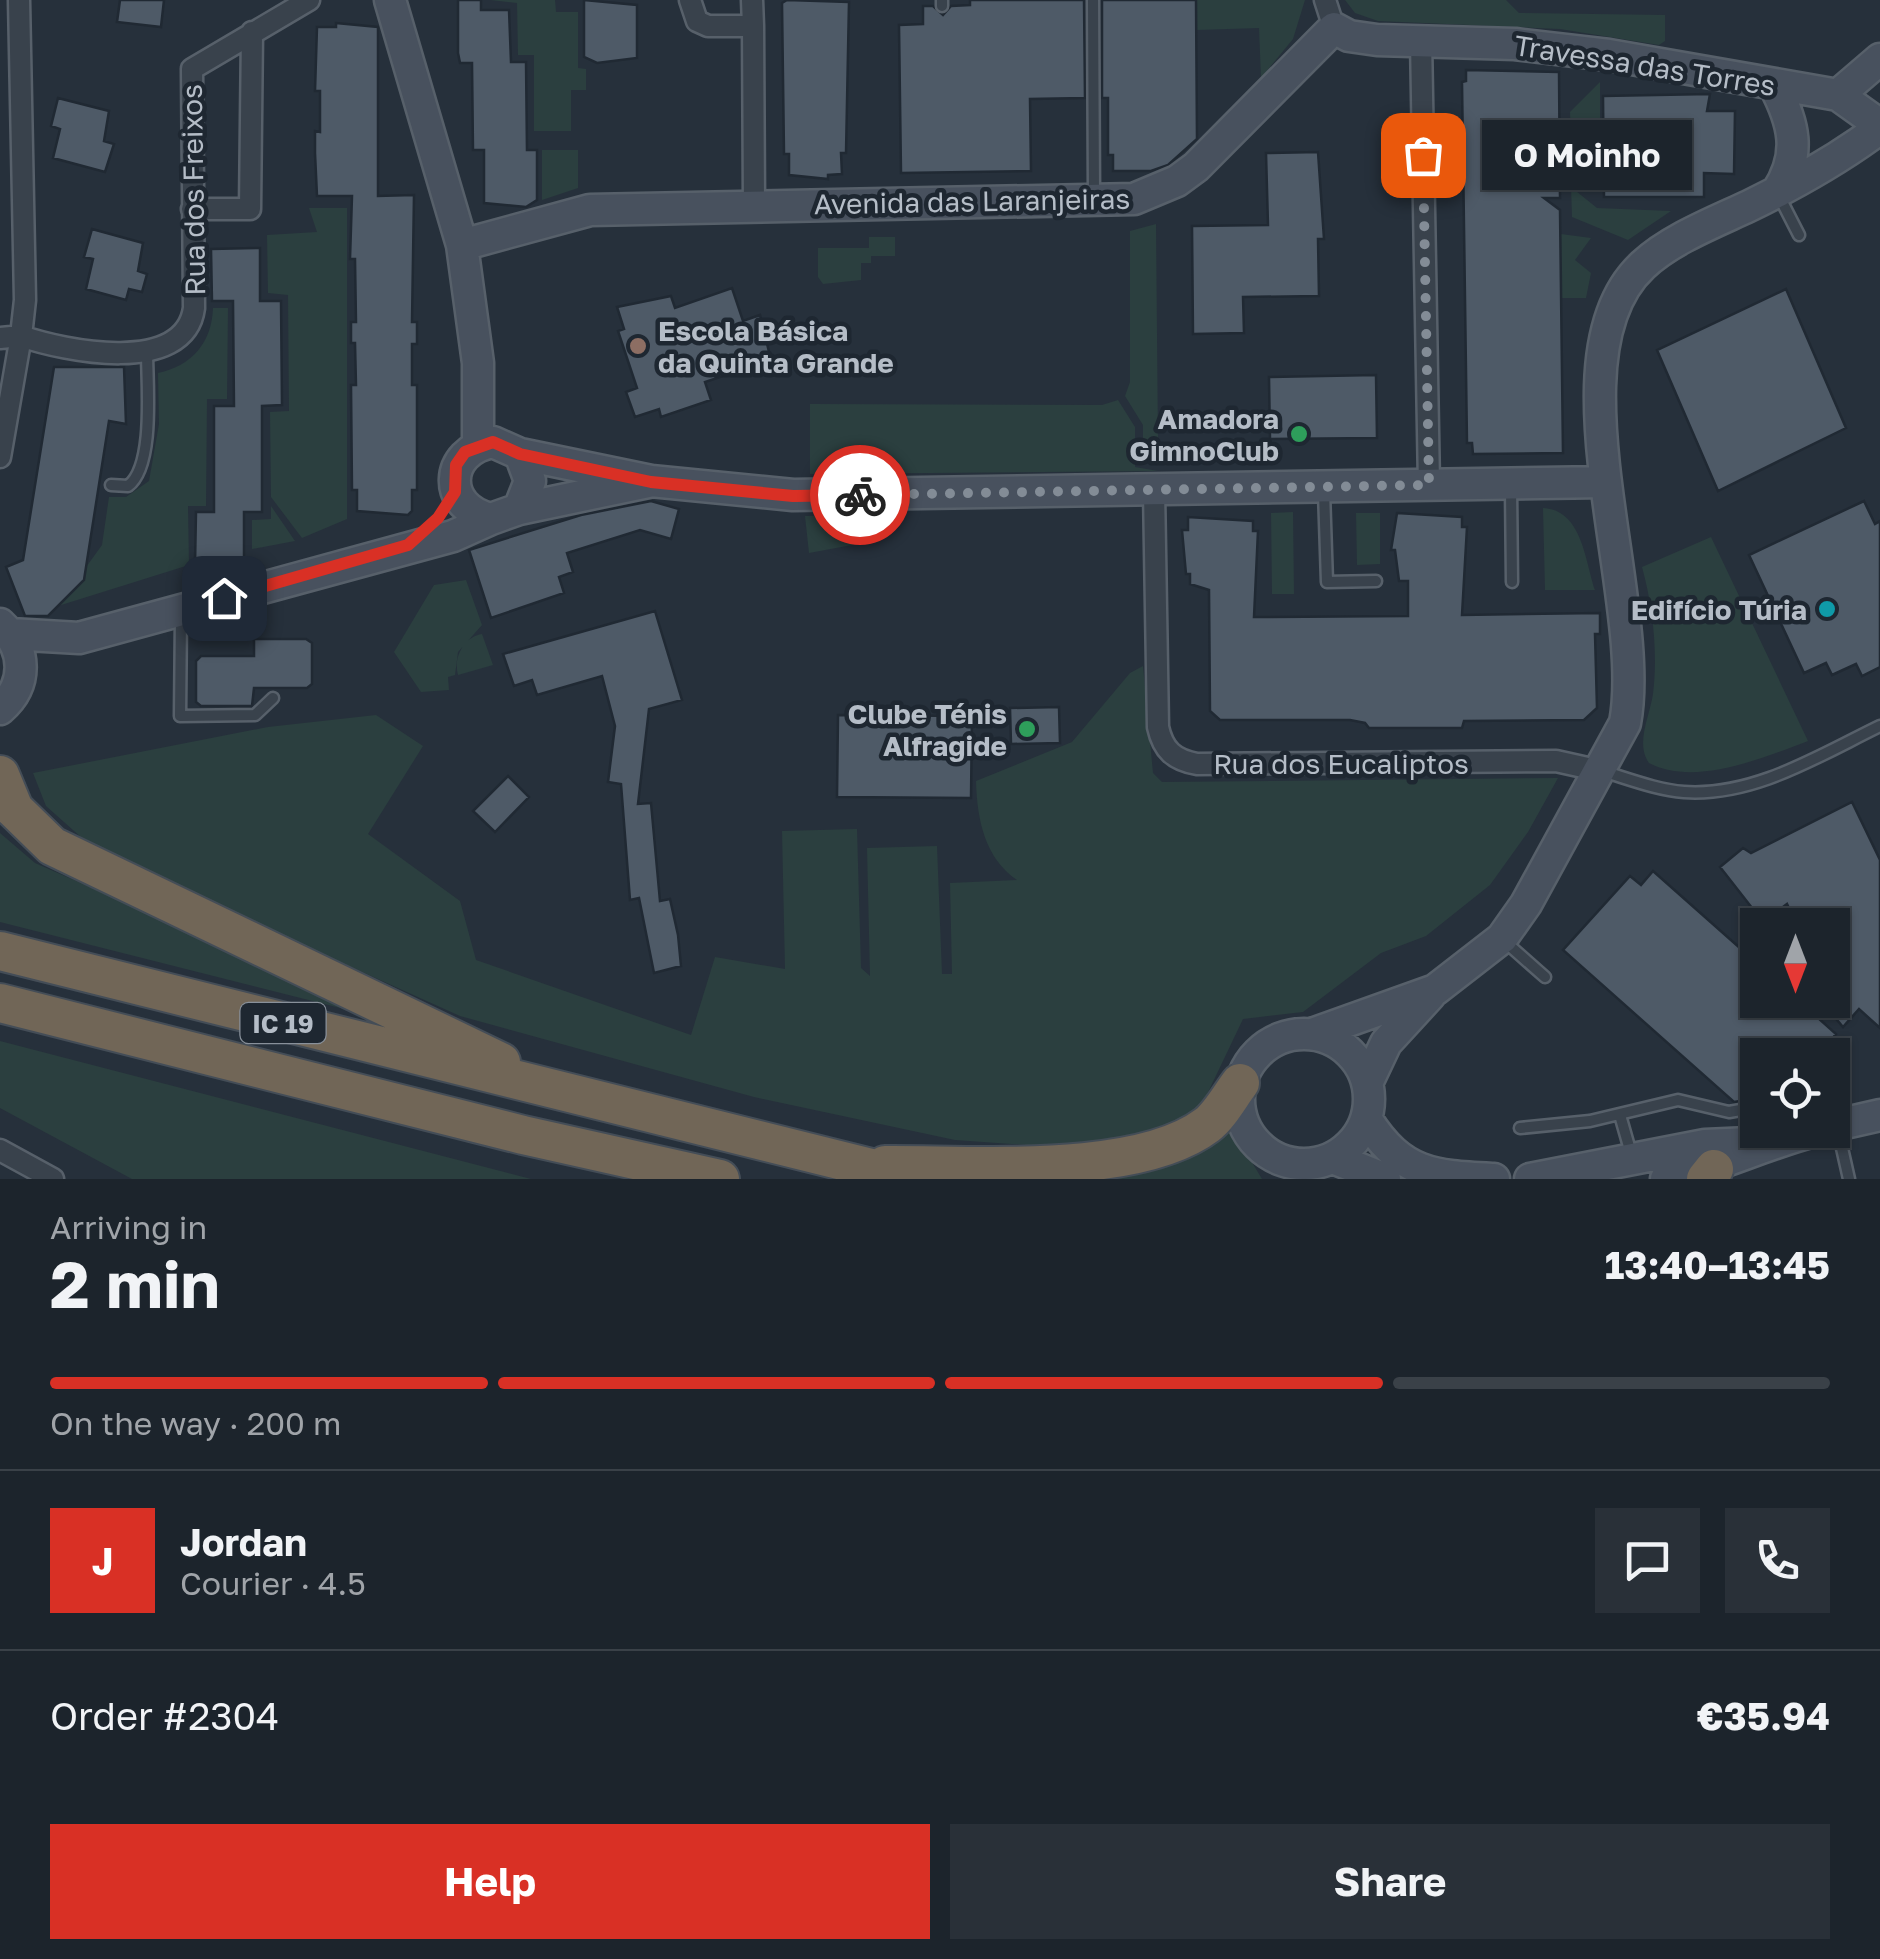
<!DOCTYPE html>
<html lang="en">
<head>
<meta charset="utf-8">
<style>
	body { margin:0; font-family:"Golos Text",sans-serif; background:#293038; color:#f1f3f6; height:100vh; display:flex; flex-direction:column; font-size:38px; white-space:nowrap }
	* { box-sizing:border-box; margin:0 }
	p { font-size:32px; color:#a0a4a9 }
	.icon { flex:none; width:55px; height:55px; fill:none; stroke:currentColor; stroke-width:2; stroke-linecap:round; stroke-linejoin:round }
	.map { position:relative; height:1179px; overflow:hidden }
	.side { display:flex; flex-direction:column; background:#1c242c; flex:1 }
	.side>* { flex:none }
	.needle { width:65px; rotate:180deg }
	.controls { position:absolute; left:1740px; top:908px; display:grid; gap:20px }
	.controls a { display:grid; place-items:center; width:110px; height:110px; border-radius:0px; background:#1c242c; box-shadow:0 2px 8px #0004,0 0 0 2px #3a4148; font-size:50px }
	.pin { position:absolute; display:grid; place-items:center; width:85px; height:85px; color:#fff; margin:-42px; border-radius:20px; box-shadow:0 5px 15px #0006 }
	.courier { position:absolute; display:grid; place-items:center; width:100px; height:100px; margin:-50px; border:8px solid #d93025; border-radius:50%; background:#fff; color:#222; box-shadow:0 2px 12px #0007 }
	.bubble { position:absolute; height:70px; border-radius:0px; background:#1c242c; box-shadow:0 2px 8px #0004,0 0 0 2px #3a4148; font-size:32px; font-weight:700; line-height:70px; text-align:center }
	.head em { font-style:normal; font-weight:700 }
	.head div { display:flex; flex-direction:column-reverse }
	.head { display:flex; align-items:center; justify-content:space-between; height:170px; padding:0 50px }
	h1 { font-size:65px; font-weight:700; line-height:75px }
	.bar { display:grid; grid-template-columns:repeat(4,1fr); gap:15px 10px; align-content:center; height:120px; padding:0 50px }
	.bar i { height:12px; border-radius:8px; background:#3a4148 }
	.bar .current { background:#d93025 }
	.bar p { grid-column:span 4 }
	.line { display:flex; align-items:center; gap:25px; padding:0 50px; border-top:2px solid #3a4148 }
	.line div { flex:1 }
	.round { display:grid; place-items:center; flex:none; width:105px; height:105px; border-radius:0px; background:#293038 }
	.cta { display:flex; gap:20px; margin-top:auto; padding:20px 50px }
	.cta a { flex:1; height:115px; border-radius:0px; background:#d93025; color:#fff; font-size:40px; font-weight:700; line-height:115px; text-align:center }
	.cta a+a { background:#293038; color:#f1f3f6 }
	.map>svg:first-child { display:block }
	.green { fill:#2b3f3f }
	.building { fill:#4e5a67; stroke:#202933; stroke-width:2.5 }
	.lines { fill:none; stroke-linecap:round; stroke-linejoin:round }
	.lane-casing { stroke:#57606a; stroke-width:15 }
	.street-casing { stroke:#57606a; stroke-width:25 }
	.secondary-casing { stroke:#57606a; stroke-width:35 }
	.highway-casing { stroke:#444d57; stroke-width:42 }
	.lane { stroke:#39424c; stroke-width:10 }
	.street { stroke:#39424c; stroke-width:20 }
	.secondary { stroke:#48515e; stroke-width:30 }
	.highway { stroke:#716657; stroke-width:38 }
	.done { stroke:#838c96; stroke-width:10; stroke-dasharray:0 18 }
	.route { stroke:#d93025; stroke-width:12 }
	.education-dot { fill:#8d6e63; stroke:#1e2731; stroke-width:4 }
	.leisure-dot { fill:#2e9e5b; stroke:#1e2731; stroke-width:4 }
	.culture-dot { fill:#0f9aa8; stroke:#1e2731; stroke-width:4 }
	.labels { text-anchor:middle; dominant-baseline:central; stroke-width:9; stroke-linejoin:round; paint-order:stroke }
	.shield { fill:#1e2731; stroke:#88909a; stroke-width:2.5 }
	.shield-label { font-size:25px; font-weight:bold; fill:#b5bdc7 }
	.street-label { font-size:28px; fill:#b5bdc7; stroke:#1e2731 }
	.poi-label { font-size:28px; font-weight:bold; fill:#b5bdc7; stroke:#1e2731; text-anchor:end }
</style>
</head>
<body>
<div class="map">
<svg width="1880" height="1179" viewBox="0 0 1880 1179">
	<rect width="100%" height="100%" fill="#26303b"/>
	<path class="green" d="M 490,0 L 555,0 L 556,12 L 578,12 L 578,68 L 586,69 L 586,90 L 571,90 L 571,131 L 534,131 L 534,55 L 518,55 L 517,3 Z
		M 1196,0 L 1305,0 L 1293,39 L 1261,78 L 1259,28 L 1196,30 Z
		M 1345,0 L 1506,0 L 1519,13 L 1665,15 L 1665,41 L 1659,45 L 1560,29 L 1378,21 L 1355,13 Z
		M 1600,82 L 1600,189 L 1572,167 L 1570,112 Z
		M 542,150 L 578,150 L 578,188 L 542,200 Z
		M 1571,187 L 1597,208 L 1671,211 L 1628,240 L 1572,217 Z
		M 309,208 L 347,208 L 347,519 L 302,538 L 271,497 L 270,412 L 289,411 L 288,295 L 268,293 L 267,235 L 317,232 Z
		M 1156,224 L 1158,441 L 1158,460 L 1143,460 L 1143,425 L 1125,396 L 1130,382 L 1130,231 Z
		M 1561,234 L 1591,238 L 1575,260 L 1591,273 L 1586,298 L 1561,298 Z
		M 869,237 L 895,237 L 895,256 L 871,256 L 871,263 L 861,263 L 861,280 L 823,284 L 818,277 L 818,248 L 869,248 Z
		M 213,308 L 228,308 L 227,399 L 207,399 L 206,506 L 188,506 L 189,565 L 58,606 L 102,545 L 109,497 L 126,497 L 149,481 L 159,424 L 158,373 C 192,366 212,342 213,308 Z
		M 1118,400 L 1135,427 L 1135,467 L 1158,471 L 810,474 L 810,404 L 1102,405 Z
		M 271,506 L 295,541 L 252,549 L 252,520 L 271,519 Z
		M 1543,508 C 1582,510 1585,560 1595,590 L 1545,590 Z
		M 1293,512 L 1294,594 L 1272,594 L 1271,513 Z
		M 1356,513 L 1380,513 L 1380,564 L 1357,565 Z
		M 862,515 L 863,543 L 809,553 L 805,516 Z
		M 1711,537 L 1808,741 C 1763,758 1695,787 1649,763 C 1635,744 1650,715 1653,694 C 1658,652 1653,607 1642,567 Z
		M 466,580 L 482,625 L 458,652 L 455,675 L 448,677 L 449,690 L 421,692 L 394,652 L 434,585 Z
		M 482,634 L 493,665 L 458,675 C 453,657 464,637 482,634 Z
		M 1143,666 L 1153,773 L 1162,782 L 1558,778 L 1528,832 L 1490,885 L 1426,936 L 1381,953 L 1303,1012 L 1243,1019 L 1201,1107 L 1177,1123 L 1095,1144 L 1041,1146 L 955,1140 L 754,1097 L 460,1016 L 100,854 L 46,806 L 33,773 L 268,727 L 376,715 L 423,746 L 368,834 L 460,901 L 476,960 L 691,1035 L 715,957 L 785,969 L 782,831 L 857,829 L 861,968 L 870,976 L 867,848 L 937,846 L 942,974 L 952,974 L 950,883 L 1017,880 C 985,858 977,820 976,781 L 1072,742 L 1130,673 Z
		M 0,833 L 35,863 L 294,976 L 376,1017 L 0,922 Z
		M 0,1041 L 531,1179 L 132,1179 L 0,1108 Z
		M 1230,1126 L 1262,1179 L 1078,1179 Z"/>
	<path class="building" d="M 120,0 L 164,0 L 161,27 L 117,22 Z
		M 458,0 L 481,0 L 481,10 L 509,10 L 511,62 L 526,62 L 527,150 L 537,150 L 537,200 L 526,207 L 484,203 L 484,150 L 473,150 L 472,63 L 460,63 L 458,53 Z
		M 584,0 L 637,5 L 637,58 L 597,63 L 584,57 Z
		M 787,0 L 849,2 L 846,153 L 841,153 L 842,174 L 828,175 L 828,179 L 789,175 L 789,154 L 784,154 L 782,3 Z
		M 970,0 L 1084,0 L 1085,98 L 1030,99 L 1031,171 L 901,173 L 899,25 L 923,24 L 923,6 L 933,6 L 943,15 L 951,6 L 970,5 Z
		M 1102,0 L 1196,0 L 1197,139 L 1168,165 L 1151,171 L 1113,171 L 1113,155 L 1108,155 L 1108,98 L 1102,98 Z
		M 336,23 L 378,27 L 378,196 L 414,195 L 412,322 L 417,322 L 417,344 L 412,344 L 412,385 L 417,385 L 417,490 L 412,490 L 412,511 L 408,515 L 357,511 L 357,490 L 352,490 L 351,385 L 356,385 L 355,343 L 351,343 L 351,322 L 356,322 L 355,259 L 350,259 L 352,196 L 317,196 L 315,153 L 315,131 L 320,132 L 320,91 L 315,91 L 317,27 L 336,27 Z
		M 1466,70 L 1559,72 L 1560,198 L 1544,198 L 1560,210 L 1563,453 L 1473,454 L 1472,443 L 1467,443 L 1462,82 L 1466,81 Z
		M 1710,94 L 1707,111 L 1735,111 L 1734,174 L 1704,173 L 1704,197 L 1604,197 L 1603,96 Z
		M 58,98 L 109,111 L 104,141 L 114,144 L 105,172 L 53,158 L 60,129 L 51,126 Z
		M 1318,152 L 1324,239 L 1318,239 L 1319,296 L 1243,297 L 1244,333 L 1193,334 L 1192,226 L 1268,225 L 1266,153 Z
		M 92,229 L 143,243 L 138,271 L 147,274 L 142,292 L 129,289 L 126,300 L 86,289 L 93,259 L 84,257 Z
		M 260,248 L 260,301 L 281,301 L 282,405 L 262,406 L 262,512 L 244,512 L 244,564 L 195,565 L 196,512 L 214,512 L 214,406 L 234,406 L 233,301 L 212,301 L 211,249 Z
		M 732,288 L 743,321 L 760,315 L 771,360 L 705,382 L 711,400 L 661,417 L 659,409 L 635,417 L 626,392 L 637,388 L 618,331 L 624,329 L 617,307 L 671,296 L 675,308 Z
		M 1786,289 L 1846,428 L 1718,491 L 1657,350 Z
		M 54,367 L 124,367 L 126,424 L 109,421 L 84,580 L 48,616 L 25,616 L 6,567 L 23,560 Z
		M 1376,375 L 1377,438 L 1270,439 L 1269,377 Z
		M 651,501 L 679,509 L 671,539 L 640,530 L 567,553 L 573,572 L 559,577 L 564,593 L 491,618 L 469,550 L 581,515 Z
		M 1864,501 L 1875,524 L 1880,521 L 1880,667 L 1862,676 L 1856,664 L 1832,675 L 1826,663 L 1804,673 L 1749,555 Z
		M 1397,513 L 1462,517 L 1462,527 L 1467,527 L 1462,615 L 1600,613 L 1600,634 L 1595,634 L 1597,708 L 1584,720 L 1464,721 L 1462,728 L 1369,728 L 1365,723 L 1350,720 L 1220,720 L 1210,711 L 1209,590 L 1190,584 L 1190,574 L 1186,574 L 1182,530 L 1188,530 L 1188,517 L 1253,521 L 1253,531 L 1258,531 L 1254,617 L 1408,616 L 1408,581 L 1399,581 L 1395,550 L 1391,550 Z
		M 655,611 L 682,700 L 649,709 L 638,804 L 651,803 L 660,901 L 670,899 L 678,935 L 681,966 L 654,973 L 639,898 L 630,900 L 621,784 L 608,782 L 615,726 L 602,676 L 537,695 L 532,680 L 514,686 L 503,654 Z
		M 254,639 L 306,639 L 312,643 L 312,684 L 307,688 L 254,688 L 252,706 L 201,706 L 196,702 L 196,661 L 201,656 L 254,656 Z
		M 1059,707 L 1060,743 L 1011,744 L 1010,708 Z
		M 838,715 L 972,716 L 971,798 L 837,797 Z
		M 508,776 L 529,797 L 495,832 L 473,811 Z
		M 1852,802 L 1880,860 L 1880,1028 L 1859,1009 L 1843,1027 L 1832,1014 L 1832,925 L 1797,925 L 1787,904 L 1763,922 L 1720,867 L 1743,848 L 1751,853 Z
		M 1653,871 L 1758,964 L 1758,1000 L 1798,1000 L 1836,1034 L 1818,1055 L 1758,1055 L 1758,1098 L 1734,1102 L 1563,950 L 1630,876 L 1641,885 Z"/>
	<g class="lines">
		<defs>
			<path id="lane" d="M 942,0 L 942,6
				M 1093,0 L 1094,194
				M 1779,196 L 1799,235
				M 111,485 L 128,486 C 155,466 147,384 147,352
				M 1511,488 L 1512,582
				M 1324,492 L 1327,582 L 1376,581
				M 181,616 L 180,716 L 255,715 L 273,698
				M 1602,771 C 1629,779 1657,790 1684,792 C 1754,797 1820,755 1880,726
				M 1502,939 L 1545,977
				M 1620,1115 L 1632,1157
				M 1837,1126 L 1849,1179
				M 1520,1128 L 1590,1121 L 1678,1100 L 1729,1112 L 1758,1107"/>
			<path id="street" d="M 690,0 L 697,21 L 708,26 L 753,26 L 752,0
				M 1325,0 L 1334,28
				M 753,26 L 754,206
				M 1421,40 L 1429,485
				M 192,209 L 250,209 L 252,32
				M 0,338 L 21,336 L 25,300 L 19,0
				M 0,457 L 21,336 C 64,351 185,376 194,308 L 192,69 L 309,0
				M 1154,490 L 1158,727 C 1163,750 1174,760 1197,764 L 1556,761 L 1601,771
				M 0,1150 L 53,1179"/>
			<path id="secondary" d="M 390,0 L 462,245 L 478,363 L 478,444
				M 1774,85 C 1794,123 1802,154 1777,192
				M 1838,95 L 1880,59
				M 462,245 L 590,210 L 1134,199 L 1177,181 L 1196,167 L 1334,28 L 1349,36 L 1377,40 L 1515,44 L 1609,55 L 1838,95 L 1880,125
				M 520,454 L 651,481 L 793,495 L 1606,482
				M 519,509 L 530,481 L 520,454 L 493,442 C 443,451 442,508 491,519 L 519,509 L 648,482
				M 0,624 C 27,649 28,685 0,709
				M 10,634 L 79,638 L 453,536 L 491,519
				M1239 1099a65 65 0 1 1 130 0a65 65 0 1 1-130 0Z
				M 1312,1034 L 1435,990 L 1502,938 L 1526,904 L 1625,723 C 1648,601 1545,355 1643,265 C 1671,239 1715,222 1749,206 C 1796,183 1839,159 1880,128
				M 1368,1081 L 1386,1043 L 1430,995
				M 1367,1120 C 1402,1175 1434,1176 1494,1179
				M 1832,1126 L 1880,1115
				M 1333,1158 L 1385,1179
				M 1530,1179 L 1705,1145 L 1772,1142
				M 1666,1179 C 1719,1167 1766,1143 1818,1130"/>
			<path id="highway" d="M 0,775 L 14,809 L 52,846 L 501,1062
				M 0,951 L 915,1179
				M 0,1003 L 523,1135 L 720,1179
				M 885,1165 C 972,1164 1137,1178 1207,1125 C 1220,1115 1230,1096 1240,1083
				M 1706,1179 L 1714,1169"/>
		</defs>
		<use href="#lane" class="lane-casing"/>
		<use href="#street" class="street-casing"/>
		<use href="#secondary" class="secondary-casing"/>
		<use href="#highway" class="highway-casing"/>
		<use href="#lane" class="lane"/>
		<use href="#street" class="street"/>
		<use href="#secondary" class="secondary"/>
		<use href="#highway" class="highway"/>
	</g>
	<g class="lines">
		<path class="done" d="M 860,495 L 1429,485 L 1423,155"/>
		<path class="route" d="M 224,598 L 408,545 L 438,518 L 455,492 L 456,465 L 465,452 L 493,442 L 520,454 L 651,482 L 793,496 L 860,495"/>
	</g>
	<circle class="education-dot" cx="638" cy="346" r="10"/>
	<g class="leisure-dot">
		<circle cx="1299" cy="434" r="10"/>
		<circle cx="1027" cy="729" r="10"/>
	</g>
	<circle class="culture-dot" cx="1827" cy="609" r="10"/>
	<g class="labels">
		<rect class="shield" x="240.5" y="1003" width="85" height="40" rx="8"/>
		<g class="shield-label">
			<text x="283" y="1023">IC 19</text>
		</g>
		<g class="street-label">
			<text transform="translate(1645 65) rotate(9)">Travessa das Torres</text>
			<text transform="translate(193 190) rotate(-91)">Rua dos Freixos</text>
			<text transform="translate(972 201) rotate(-1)">Avenida das Laranjeiras</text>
			<text x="1341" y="763">Rua dos Eucaliptos</text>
		</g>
		<g class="poi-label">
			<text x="658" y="330" text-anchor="start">Escola Básica<tspan x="658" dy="32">da Quinta Grande</tspan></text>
			<text x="1279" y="418">Amadora<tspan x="1279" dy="32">GimnoClub</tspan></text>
			<text x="1807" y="609">Edifício Túria</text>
			<text x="1007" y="713">Clube Ténis<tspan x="1007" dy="32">Alfragide</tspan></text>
		</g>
	</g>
</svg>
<div class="controls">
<a><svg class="needle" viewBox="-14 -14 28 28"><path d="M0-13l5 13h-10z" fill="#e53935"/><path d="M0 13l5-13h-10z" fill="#a0a4a9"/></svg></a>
<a><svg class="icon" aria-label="locate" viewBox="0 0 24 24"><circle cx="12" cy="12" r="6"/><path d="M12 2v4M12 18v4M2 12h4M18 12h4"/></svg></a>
</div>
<div class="pin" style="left:1423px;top:155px;background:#ea580c"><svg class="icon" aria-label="bag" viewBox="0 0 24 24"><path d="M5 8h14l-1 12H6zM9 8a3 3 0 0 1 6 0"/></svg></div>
<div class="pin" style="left:224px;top:598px;background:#1f2937"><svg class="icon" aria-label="home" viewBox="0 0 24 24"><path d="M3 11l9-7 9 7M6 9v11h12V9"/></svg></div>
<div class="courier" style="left:860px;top:495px"><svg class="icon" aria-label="bike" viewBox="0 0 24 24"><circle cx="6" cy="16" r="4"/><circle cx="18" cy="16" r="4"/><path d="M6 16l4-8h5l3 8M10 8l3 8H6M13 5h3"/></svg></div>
<div class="bubble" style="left:1482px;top:120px;width:210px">O Moinho</div>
</div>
<section class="side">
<div class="head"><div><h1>2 min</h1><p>Arriving in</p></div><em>13:40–13:45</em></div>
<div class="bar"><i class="current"></i><i class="current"></i><i class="current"></i><i></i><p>On the way · 200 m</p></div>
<div class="line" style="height:180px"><b class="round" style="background:#d93025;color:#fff">J</b><div><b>Jordan</b><p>Courier · 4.5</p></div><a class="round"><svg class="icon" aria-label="chat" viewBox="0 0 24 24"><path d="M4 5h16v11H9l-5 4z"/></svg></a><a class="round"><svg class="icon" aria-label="phone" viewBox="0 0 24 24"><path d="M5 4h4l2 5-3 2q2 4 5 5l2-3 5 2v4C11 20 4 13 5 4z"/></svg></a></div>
<div class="line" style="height:130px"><div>Order #2304</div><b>€35.94</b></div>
<div class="cta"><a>Help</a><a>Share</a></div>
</section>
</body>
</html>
